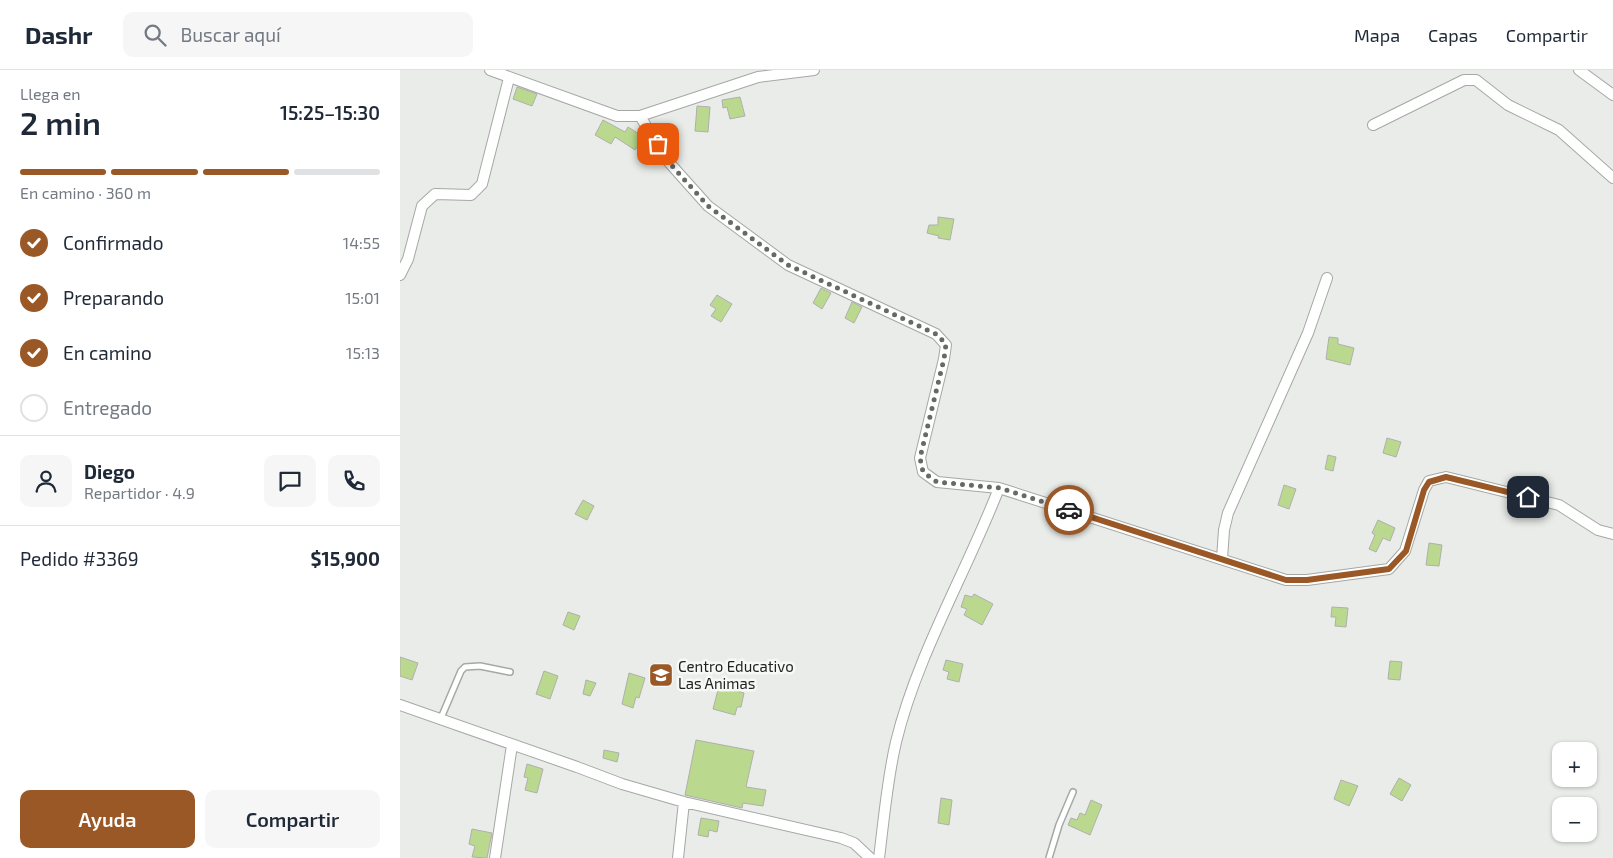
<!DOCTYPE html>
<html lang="es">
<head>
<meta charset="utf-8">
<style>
	body { margin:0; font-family:"Exo 2",sans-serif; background:#f6f6f7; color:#1f2937; height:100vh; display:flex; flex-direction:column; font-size:19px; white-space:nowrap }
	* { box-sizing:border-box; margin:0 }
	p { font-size:16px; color:#747a83 }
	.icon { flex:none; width:28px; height:28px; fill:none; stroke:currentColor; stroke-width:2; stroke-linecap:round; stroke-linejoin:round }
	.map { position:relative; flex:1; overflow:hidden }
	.details { display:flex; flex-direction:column; background:#fff; width:400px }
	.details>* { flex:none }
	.tools { position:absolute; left:1152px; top:672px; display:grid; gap:10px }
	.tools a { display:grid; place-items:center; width:45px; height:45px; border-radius:10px; background:#fff; box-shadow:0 1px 4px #0004; font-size:25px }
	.pin { position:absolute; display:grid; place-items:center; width:42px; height:42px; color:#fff; margin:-21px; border-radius:10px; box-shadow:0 2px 8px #0006 }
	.courier { position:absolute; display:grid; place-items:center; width:50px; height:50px; margin:-25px; border:4px solid #9a5826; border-radius:50%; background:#fff; color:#222; box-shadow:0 1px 6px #0007 }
	.overview em { font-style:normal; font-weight:600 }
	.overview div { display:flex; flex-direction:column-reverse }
	.overview { display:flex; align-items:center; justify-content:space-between; height:85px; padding:0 20px }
	h1 { font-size:32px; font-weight:600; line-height:38px }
	.bar { display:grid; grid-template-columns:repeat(4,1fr); gap:8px 5px; align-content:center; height:60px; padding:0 20px }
	.bar i { height:6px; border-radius:4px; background:#e0e1e3 }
	.bar .on { background:#9a5826 }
	.bar p { grid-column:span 4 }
	.line { display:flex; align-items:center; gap:12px; padding:0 20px; border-top:1px solid #e0e1e3 }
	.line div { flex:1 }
	.round { display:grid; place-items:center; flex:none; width:52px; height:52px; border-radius:10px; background:#f6f6f7 }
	ol { padding:0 20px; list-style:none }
	li { display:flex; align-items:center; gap:15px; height:55px }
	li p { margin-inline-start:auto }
	li .icon { padding:5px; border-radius:50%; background:#9a5826; color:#fff; stroke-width:4 }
	li:last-child { color:#747a83 }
	li i { width:28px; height:28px; border:2px solid #e0e1e3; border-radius:50% }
	.primary-button { display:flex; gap:10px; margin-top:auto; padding:10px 20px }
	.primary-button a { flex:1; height:58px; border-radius:10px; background:#9a5826; color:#fff; font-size:20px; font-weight:600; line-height:58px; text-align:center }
	.primary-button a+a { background:#f6f6f7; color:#1f2937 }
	header { display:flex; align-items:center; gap:30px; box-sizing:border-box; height:70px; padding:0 25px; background:#fff; border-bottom:1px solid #e0e1e3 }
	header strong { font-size:24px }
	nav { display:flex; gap:28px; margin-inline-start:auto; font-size:18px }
	.search { width:350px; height:45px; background:#f6f6f7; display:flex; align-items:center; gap:12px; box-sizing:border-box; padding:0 18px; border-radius:10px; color:#747a83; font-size:19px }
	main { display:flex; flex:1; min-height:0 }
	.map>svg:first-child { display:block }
	.building { fill:#bad98e; stroke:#afb0ad }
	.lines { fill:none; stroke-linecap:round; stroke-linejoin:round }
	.lane-casing { stroke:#a5a8a5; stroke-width:8 }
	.street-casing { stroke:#a5a8a5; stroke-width:12 }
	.lane { stroke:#fff; stroke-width:5 }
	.street { stroke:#fff; stroke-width:10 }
	.done { stroke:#676967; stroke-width:5; stroke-dasharray:0 9 }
	.route { stroke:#9a5826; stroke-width:6 }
	.labels { text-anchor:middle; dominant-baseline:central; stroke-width:5; stroke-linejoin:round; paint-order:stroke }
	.poi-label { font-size:15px; fill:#212221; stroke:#f6f9f6; text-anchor:start }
</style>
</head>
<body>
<header>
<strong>Dashr</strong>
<div class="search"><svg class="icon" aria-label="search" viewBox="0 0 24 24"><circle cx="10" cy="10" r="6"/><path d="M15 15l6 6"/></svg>Buscar aquí</div>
<nav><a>Mapa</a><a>Capas</a><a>Compartir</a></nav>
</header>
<main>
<section class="details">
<div class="overview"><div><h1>2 min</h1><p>Llega en</p></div><em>15:25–15:30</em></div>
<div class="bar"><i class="on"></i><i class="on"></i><i class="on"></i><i></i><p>En camino · 360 m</p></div>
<ol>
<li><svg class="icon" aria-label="check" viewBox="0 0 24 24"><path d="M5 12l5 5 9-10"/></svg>Confirmado<p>14:55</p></li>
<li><svg class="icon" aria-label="check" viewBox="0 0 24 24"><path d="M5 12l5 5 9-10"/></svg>Preparando<p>15:01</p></li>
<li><svg class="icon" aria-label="check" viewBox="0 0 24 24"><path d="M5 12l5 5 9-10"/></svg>En camino<p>15:13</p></li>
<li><i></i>Entregado</li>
</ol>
<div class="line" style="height:90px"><a class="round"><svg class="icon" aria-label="person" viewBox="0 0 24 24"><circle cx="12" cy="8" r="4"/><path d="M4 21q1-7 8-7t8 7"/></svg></a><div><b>Diego</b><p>Repartidor · 4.9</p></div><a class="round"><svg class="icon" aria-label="chat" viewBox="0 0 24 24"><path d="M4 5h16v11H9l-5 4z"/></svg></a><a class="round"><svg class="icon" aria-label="phone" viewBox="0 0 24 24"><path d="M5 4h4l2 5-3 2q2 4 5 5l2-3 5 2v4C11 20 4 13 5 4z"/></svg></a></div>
<div class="line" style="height:65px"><div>Pedido #3369</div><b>$15,900</b></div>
<div class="primary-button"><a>Ayuda</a><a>Compartir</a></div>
</section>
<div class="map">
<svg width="1213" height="788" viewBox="0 0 1213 788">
	<rect width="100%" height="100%" fill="#e9ece9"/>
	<path class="building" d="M 117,17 L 137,24 L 132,36 L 113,29 Z
		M 340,27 L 345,46 L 330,49 L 327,37 L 323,38 L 322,30 Z
		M 297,36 L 310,37 L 308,62 L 295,61 Z
		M 203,50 L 225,62 L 228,57 L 244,67 L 235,80 L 215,67 L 211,74 L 195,65 Z
		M 538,147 L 554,149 L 550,170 L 538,168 L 539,166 L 527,163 L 529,155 L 538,155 Z
		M 421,218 L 431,223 L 422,239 L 413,233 Z
		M 317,225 L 332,234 L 321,252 L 311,246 L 316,239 L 310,235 Z
		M 452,232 L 462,237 L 454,253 L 445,248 Z
		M 929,267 L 938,268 L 938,274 L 954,278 L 950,295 L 926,289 Z
		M 987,368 L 1001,372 L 996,387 L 983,383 Z
		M 928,385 L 936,387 L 933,401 L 925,399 Z
		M 884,415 L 896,419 L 889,439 L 878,435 Z
		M 183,430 L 194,436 L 187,450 L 175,444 Z
		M 978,450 L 995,458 L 990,471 L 983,468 L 976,482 L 969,479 L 975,465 L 972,463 Z
		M 1029,473 L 1042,475 L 1039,496 L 1026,495 Z
		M 574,524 L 593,534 L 582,555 L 564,545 L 567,539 L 561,537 L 565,525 L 572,527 Z
		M 932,537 L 948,538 L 946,557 L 935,556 L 936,547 L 931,547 Z
		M 168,542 L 180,546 L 174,560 L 163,555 Z
		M 0,587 L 18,593 L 12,610 L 0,606 Z
		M 546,590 L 563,594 L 559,612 L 547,609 L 549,602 L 543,600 Z
		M 990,591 L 1002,592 L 1000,610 L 988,609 Z
		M 144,601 L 158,606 L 150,629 L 136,624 Z
		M 229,603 L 245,608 L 239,628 L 236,627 L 233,638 L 222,634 Z
		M 186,610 L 196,613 L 190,626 L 183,624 Z
		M 319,616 L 344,623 L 341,637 L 337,637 L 335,645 L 313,639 Z
		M 296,670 L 354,681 L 346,717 L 366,720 L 363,736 L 343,733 L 342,738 L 285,725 Z
		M 204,680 L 219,683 L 217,692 L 203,688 Z
		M 127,694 L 143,699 L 137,723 L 125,720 L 128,708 L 124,707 Z
		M 999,708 L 1011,715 L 1002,731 L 990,724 Z
		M 941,710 L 958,716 L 949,736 L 934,729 Z
		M 541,728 L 552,730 L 549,755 L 538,753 Z
		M 691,730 L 702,735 L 690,765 L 668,755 L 671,748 L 677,750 L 680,743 L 685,745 Z
		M 301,748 L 319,751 L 317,762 L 309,760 L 308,767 L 298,765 Z
		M 72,759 L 92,763 L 87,788 L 72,787 L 75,776 L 69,774 Z"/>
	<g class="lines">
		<defs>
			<path id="lane" d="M 41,648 L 61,601 L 65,597 L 80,596 L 110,602
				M 649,788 L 659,755 L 673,722"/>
			<path id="street" d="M 90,0 L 217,46 L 240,46 L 358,7 L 414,0
				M 1179,0 L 1213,25
				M 240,46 L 266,89 L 308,136 L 388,195 L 536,264 L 546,275 L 544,289 L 520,388 L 523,402 L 537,412 L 599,418 L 886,510 L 907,510 L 989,499 L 1005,481 L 1024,420 L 1029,411 L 1046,407 L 1159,435 L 1198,460 L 1213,464
				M 973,55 L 1064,10 L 1076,10 L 1108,35 L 1159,60 L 1213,108
				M 0,205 L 8,189 L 22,136 L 35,124 L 71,125 L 82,114 L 109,8
				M 822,489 L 824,460 L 828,443 L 908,263 L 927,208
				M 0,635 L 177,697 L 222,714 L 284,732 L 441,768 L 454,773 L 470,788
				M 95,788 L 112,675
				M 278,788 L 284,732
				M 479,788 C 484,749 487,710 496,672 C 517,585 567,501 599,418"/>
		</defs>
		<use href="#lane" class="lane-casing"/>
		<use href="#street" class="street-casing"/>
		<use href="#lane" class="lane"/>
		<use href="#street" class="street"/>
	</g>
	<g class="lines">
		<path class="done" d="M 258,74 L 266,89 L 308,136 L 388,195 L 536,264 L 546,274 L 544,289 L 520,388 L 523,402 L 537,412 L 600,418 L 669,440"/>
		<path class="route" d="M 669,440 L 886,510 L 907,510 L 989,499 L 1006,481 L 1024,420 L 1029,412 L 1046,407 L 1128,427"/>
	</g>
	<defs>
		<symbol id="school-square" viewBox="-11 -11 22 22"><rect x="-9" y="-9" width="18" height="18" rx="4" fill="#9a5826" stroke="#f6f9f6"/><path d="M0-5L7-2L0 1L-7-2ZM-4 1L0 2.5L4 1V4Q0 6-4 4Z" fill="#fff"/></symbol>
	</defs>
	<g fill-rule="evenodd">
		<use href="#school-square" x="247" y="591" width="28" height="28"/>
	</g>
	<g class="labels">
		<g class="poi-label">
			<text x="278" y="596">Centro Educativo<tspan x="278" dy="17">Las Animas</tspan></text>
		</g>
	</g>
</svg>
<div class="tools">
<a>+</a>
<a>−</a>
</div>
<div class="pin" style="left:258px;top:74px;background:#ea580c"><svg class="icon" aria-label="bag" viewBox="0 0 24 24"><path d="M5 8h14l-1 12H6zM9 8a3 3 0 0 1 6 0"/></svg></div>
<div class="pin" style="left:1128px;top:427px;background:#1f2937"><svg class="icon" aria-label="home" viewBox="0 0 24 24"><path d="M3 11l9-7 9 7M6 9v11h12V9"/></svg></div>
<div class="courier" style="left:669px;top:440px"><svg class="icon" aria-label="car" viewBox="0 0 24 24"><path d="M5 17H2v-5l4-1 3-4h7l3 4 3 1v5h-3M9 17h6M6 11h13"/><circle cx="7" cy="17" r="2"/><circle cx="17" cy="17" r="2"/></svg></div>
</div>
</main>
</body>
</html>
